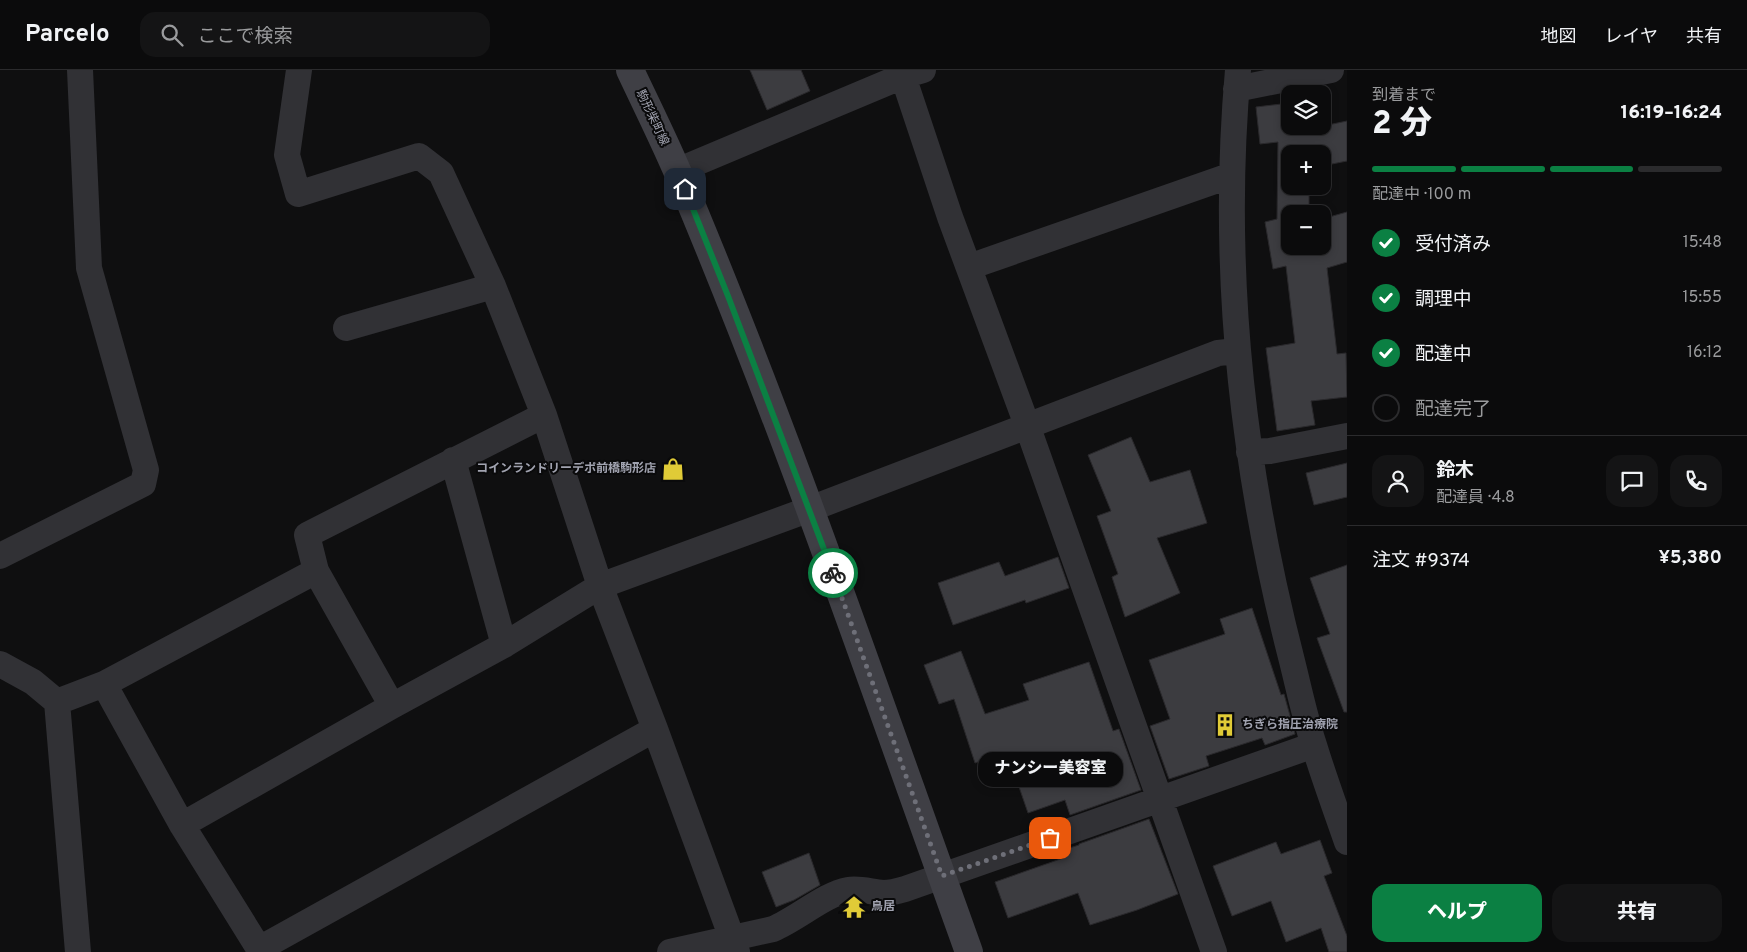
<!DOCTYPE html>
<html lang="ja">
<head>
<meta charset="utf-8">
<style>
	body { margin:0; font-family:Overpass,"Noto Sans JP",sans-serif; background:#141415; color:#f1f3f6; height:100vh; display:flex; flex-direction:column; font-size:19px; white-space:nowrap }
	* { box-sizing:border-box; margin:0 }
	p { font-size:16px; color:#9a9b9d }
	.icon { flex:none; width:28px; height:28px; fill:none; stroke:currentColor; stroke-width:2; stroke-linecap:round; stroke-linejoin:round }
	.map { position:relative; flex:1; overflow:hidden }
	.panel { display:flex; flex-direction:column; background:#0b0b0c; width:400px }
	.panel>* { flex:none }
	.controls { position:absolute; left:1281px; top:15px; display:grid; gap:10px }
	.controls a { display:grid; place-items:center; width:50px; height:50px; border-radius:10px; background:#0b0b0c; box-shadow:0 2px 8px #0003,0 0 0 1px #2b2b2d; font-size:25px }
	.pin { position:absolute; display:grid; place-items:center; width:42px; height:42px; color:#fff; margin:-21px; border-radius:10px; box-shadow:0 2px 8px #0006 }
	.courier { position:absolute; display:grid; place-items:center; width:50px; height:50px; margin:-25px; border:4px solid #0b8043; border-radius:50%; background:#fff; color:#222; box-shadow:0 1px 6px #0007 }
	.bubble { position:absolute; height:35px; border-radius:15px; background:#0b0b0c; box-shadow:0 2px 8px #0003,0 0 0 1px #2b2b2d; font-size:16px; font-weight:800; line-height:35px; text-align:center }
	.headline em { font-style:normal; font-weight:800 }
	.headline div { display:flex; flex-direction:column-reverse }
	.headline { display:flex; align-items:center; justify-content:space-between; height:85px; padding:0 25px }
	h1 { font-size:32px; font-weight:800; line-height:38px }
	.bar { display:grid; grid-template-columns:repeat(4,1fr); gap:8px 5px; align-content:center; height:60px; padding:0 25px }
	.bar i { height:6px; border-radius:4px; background:#2b2b2d }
	.bar .on { background:#0b8043 }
	.bar p { grid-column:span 4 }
	.line { display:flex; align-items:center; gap:12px; padding:0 25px; border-top:1px solid #2b2b2d }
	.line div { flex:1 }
	.round { display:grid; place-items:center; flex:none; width:52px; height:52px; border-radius:15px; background:#141415 }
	ol { padding:0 25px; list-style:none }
	li { display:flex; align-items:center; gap:15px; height:55px }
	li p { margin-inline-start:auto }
	li .icon { padding:5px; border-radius:50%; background:#0b8043; color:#fff; stroke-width:4 }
	li:last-child { color:#9a9b9d }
	li i { width:28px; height:28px; border:2px solid #2b2b2d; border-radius:50% }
	.action { display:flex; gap:10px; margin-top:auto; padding:10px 25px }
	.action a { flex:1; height:58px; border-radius:15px; background:#0b8043; color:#fff; font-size:20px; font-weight:800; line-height:58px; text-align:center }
	.action a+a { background:#141415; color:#f1f3f6 }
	header { display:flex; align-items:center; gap:30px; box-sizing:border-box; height:70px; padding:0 25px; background:#0b0b0c; border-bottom:1px solid #2b2b2d }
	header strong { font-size:24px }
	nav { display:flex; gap:28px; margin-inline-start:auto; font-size:18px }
	.search { width:350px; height:45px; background:#141415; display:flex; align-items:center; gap:12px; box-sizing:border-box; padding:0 18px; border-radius:15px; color:#9a9b9d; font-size:19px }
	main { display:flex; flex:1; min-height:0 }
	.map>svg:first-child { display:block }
	.building { fill:#3c3c40; stroke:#2a292c }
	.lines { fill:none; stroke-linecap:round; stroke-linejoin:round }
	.minor { stroke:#313135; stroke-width:26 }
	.secondary { stroke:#3f3f45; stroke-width:28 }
	.done { stroke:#6e6f78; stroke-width:5; stroke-dasharray:0 9 }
	.route { stroke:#0b8043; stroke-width:6 }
	.labels { text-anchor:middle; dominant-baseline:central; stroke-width:4; stroke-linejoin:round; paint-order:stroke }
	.street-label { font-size:12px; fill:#a1a3b0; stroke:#0a0a0b }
	.poi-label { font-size:12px; font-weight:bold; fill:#a1a3b0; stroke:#0a0a0b; text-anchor:start }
</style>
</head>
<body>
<header>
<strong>Parcelo</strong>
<div class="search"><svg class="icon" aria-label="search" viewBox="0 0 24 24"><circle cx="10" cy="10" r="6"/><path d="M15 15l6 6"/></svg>ここで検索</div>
<nav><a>地図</a><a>レイヤ</a><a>共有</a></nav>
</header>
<main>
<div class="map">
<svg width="1347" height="882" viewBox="0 0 1347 882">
	<rect width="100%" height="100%" fill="#0f0f10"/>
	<path class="building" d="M 750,0 L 801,0 L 810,21 L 767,40 Z
		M 1290,33 L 1290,56 L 1323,56 L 1347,51 L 1347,91 L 1322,96 L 1322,84 L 1290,84 L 1290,116 L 1309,116 L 1309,144 L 1290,144 L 1290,176 L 1322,176 L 1322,149 L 1347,142 L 1347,192 L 1327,198 L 1337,284 L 1346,283 L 1347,327 L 1311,331 L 1315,355 L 1277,361 L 1266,278 L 1295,273 L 1286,196 L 1273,199 L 1265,152 L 1277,149 L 1278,72 L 1260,74 L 1256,37 Z
		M 1131,367 L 1150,412 L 1190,400 L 1207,453 L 1157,468 L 1180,523 L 1125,547 L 1112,507 L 1118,504 L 1097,446 L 1111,441 L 1088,385 Z
		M 1347,393 L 1347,427 L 1314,435 L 1306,403 Z
		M 1058,487 L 1069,518 L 1026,533 L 1025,530 L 953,555 L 938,513 L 999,492 L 1005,506 Z
		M 1347,495 L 1347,642 L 1344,642 L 1317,568 L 1330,564 L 1310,508 Z
		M 1252,538 L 1281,625 L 1284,624 L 1295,664 L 1265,675 L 1262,668 L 1206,686 L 1209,696 L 1169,709 L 1150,656 L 1170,649 L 1149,590 L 1225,564 L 1220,549 Z
		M 961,581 L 985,644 L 1029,630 L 1023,614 L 1089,592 L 1113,661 L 1119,659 L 1141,720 L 1070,745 L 1065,730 L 1028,743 L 1007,682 L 975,693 L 954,629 L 939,634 L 924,595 Z
		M 1149,749 L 1178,824 L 1137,840 L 1090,855 L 1078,823 L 1008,848 L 995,812 L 1066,787 L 1063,780 L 1079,775 L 1079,774 Z
		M 1320,770 L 1332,803 L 1324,806 L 1347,866 L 1347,882 L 1329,882 L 1321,858 L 1286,872 L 1271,831 L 1232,846 L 1213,796 L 1276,772 L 1281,784 Z
		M 809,783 L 820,815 L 794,830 L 776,837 L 762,802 Z"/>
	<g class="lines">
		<path class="minor" d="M 299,0 L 287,85 L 298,124 L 419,86 L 441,103 L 493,216 L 544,345
			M 1238,0 C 1220,201 1242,397 1292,591 C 1299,619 1305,648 1314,675 C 1324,708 1336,740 1347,772
			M 903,6 L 950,147 L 1027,355 L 1214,882
			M 1236,19 L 1331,0
			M 677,101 L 903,6 L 923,0
			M 969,197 L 1232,105
			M 346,258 L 493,216
			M 1249,382 L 1270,381 L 1347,366
			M 453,390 L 504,575
			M 0,486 L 143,414 L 146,400 L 89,198 L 80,0
			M 0,594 L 33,612 L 57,632 L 78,882
			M 104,614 L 182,755 L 261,882
			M 57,632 L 104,614 L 316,501
			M 392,636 L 316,501 L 307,465 L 544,345 L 600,516 L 655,659 L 737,882
			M 182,755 L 392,636 L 504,575 L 600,516 L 810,439 L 1218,283 L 1237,281
			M 259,879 L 655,659
			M 670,882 L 773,859 C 797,849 825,824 848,820 C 860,818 871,822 883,823 C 890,823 898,821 905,819 L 1314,675"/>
		<path class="secondary" d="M 630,0 C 646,34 663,68 678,103 C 786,358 875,621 969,882"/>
	</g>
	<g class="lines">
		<path class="done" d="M 833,503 L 942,806 L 1050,768"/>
		<path class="route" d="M 685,119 L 728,226 L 833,503"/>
	</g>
	<defs>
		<symbol id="shop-bare" viewBox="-9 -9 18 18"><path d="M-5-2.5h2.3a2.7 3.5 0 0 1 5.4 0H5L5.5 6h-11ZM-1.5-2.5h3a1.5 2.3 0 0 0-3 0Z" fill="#e0cb37" stroke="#0a0a0b" stroke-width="2.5" paint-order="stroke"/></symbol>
		<symbol id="building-bare" viewBox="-9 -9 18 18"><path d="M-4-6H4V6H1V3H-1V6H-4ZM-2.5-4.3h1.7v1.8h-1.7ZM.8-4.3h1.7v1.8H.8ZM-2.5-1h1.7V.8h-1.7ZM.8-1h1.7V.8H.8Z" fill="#e0cb37" stroke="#0a0a0b" stroke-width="2.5" paint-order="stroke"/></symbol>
		<symbol id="temple-bare" viewBox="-9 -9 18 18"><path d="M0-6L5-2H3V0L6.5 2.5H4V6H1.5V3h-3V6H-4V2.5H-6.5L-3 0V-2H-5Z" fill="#e0cb37" stroke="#0a0a0b" stroke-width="2.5" paint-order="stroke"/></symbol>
	</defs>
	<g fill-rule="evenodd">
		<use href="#shop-bare" x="657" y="383" width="32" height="32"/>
		<use href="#building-bare" x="1209" y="639" width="32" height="32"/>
		<use href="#temple-bare" x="838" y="821" width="32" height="32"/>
	</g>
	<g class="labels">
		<g class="street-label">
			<text transform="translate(652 48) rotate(65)">駒形柴町線</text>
		</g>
		<g class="poi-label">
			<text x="656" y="399" text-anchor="end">コインランドリーデポ前橋駒形店</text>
			<text x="1242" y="655">ちぎら指圧治療院</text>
			<text x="871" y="837">鳥居</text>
		</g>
	</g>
</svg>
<div class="controls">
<a><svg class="icon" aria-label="layers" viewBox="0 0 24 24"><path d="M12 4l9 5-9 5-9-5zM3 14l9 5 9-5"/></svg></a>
<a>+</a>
<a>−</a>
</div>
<div class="pin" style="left:1050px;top:768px;background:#ea580c"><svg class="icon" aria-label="bag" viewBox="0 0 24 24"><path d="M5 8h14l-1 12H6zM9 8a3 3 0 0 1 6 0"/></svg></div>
<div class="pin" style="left:685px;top:119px;background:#1f2937"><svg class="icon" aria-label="home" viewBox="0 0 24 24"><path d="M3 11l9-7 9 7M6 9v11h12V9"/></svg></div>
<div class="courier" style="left:833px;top:503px"><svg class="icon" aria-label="bike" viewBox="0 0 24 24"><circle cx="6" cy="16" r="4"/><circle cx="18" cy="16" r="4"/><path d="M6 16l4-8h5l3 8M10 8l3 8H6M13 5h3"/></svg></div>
<div class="bubble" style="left:978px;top:682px;width:145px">ナンシー美容室</div>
</div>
<section class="panel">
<div class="headline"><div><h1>2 分</h1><p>到着まで</p></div><em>16:19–16:24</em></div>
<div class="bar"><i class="on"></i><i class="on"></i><i class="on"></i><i></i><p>配達中 · 100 m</p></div>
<ol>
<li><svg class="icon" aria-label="check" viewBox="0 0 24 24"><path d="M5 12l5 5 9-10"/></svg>受付済み<p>15:48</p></li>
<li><svg class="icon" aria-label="check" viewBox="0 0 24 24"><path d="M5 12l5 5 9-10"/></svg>調理中<p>15:55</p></li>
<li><svg class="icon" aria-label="check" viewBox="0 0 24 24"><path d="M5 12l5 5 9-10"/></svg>配達中<p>16:12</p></li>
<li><i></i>配達完了</li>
</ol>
<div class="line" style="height:90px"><a class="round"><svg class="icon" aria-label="person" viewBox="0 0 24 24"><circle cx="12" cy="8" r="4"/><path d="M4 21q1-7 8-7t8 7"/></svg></a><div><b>鈴木</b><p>配達員 · 4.8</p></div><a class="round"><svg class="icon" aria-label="chat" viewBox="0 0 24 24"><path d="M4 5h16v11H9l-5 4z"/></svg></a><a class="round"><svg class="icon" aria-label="phone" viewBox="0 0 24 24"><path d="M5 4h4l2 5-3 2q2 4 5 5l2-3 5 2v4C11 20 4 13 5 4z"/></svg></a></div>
<div class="line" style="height:65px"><div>注文 #9374</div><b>¥5,380</b></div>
<div class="action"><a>ヘルプ</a><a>共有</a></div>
</section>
</main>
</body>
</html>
